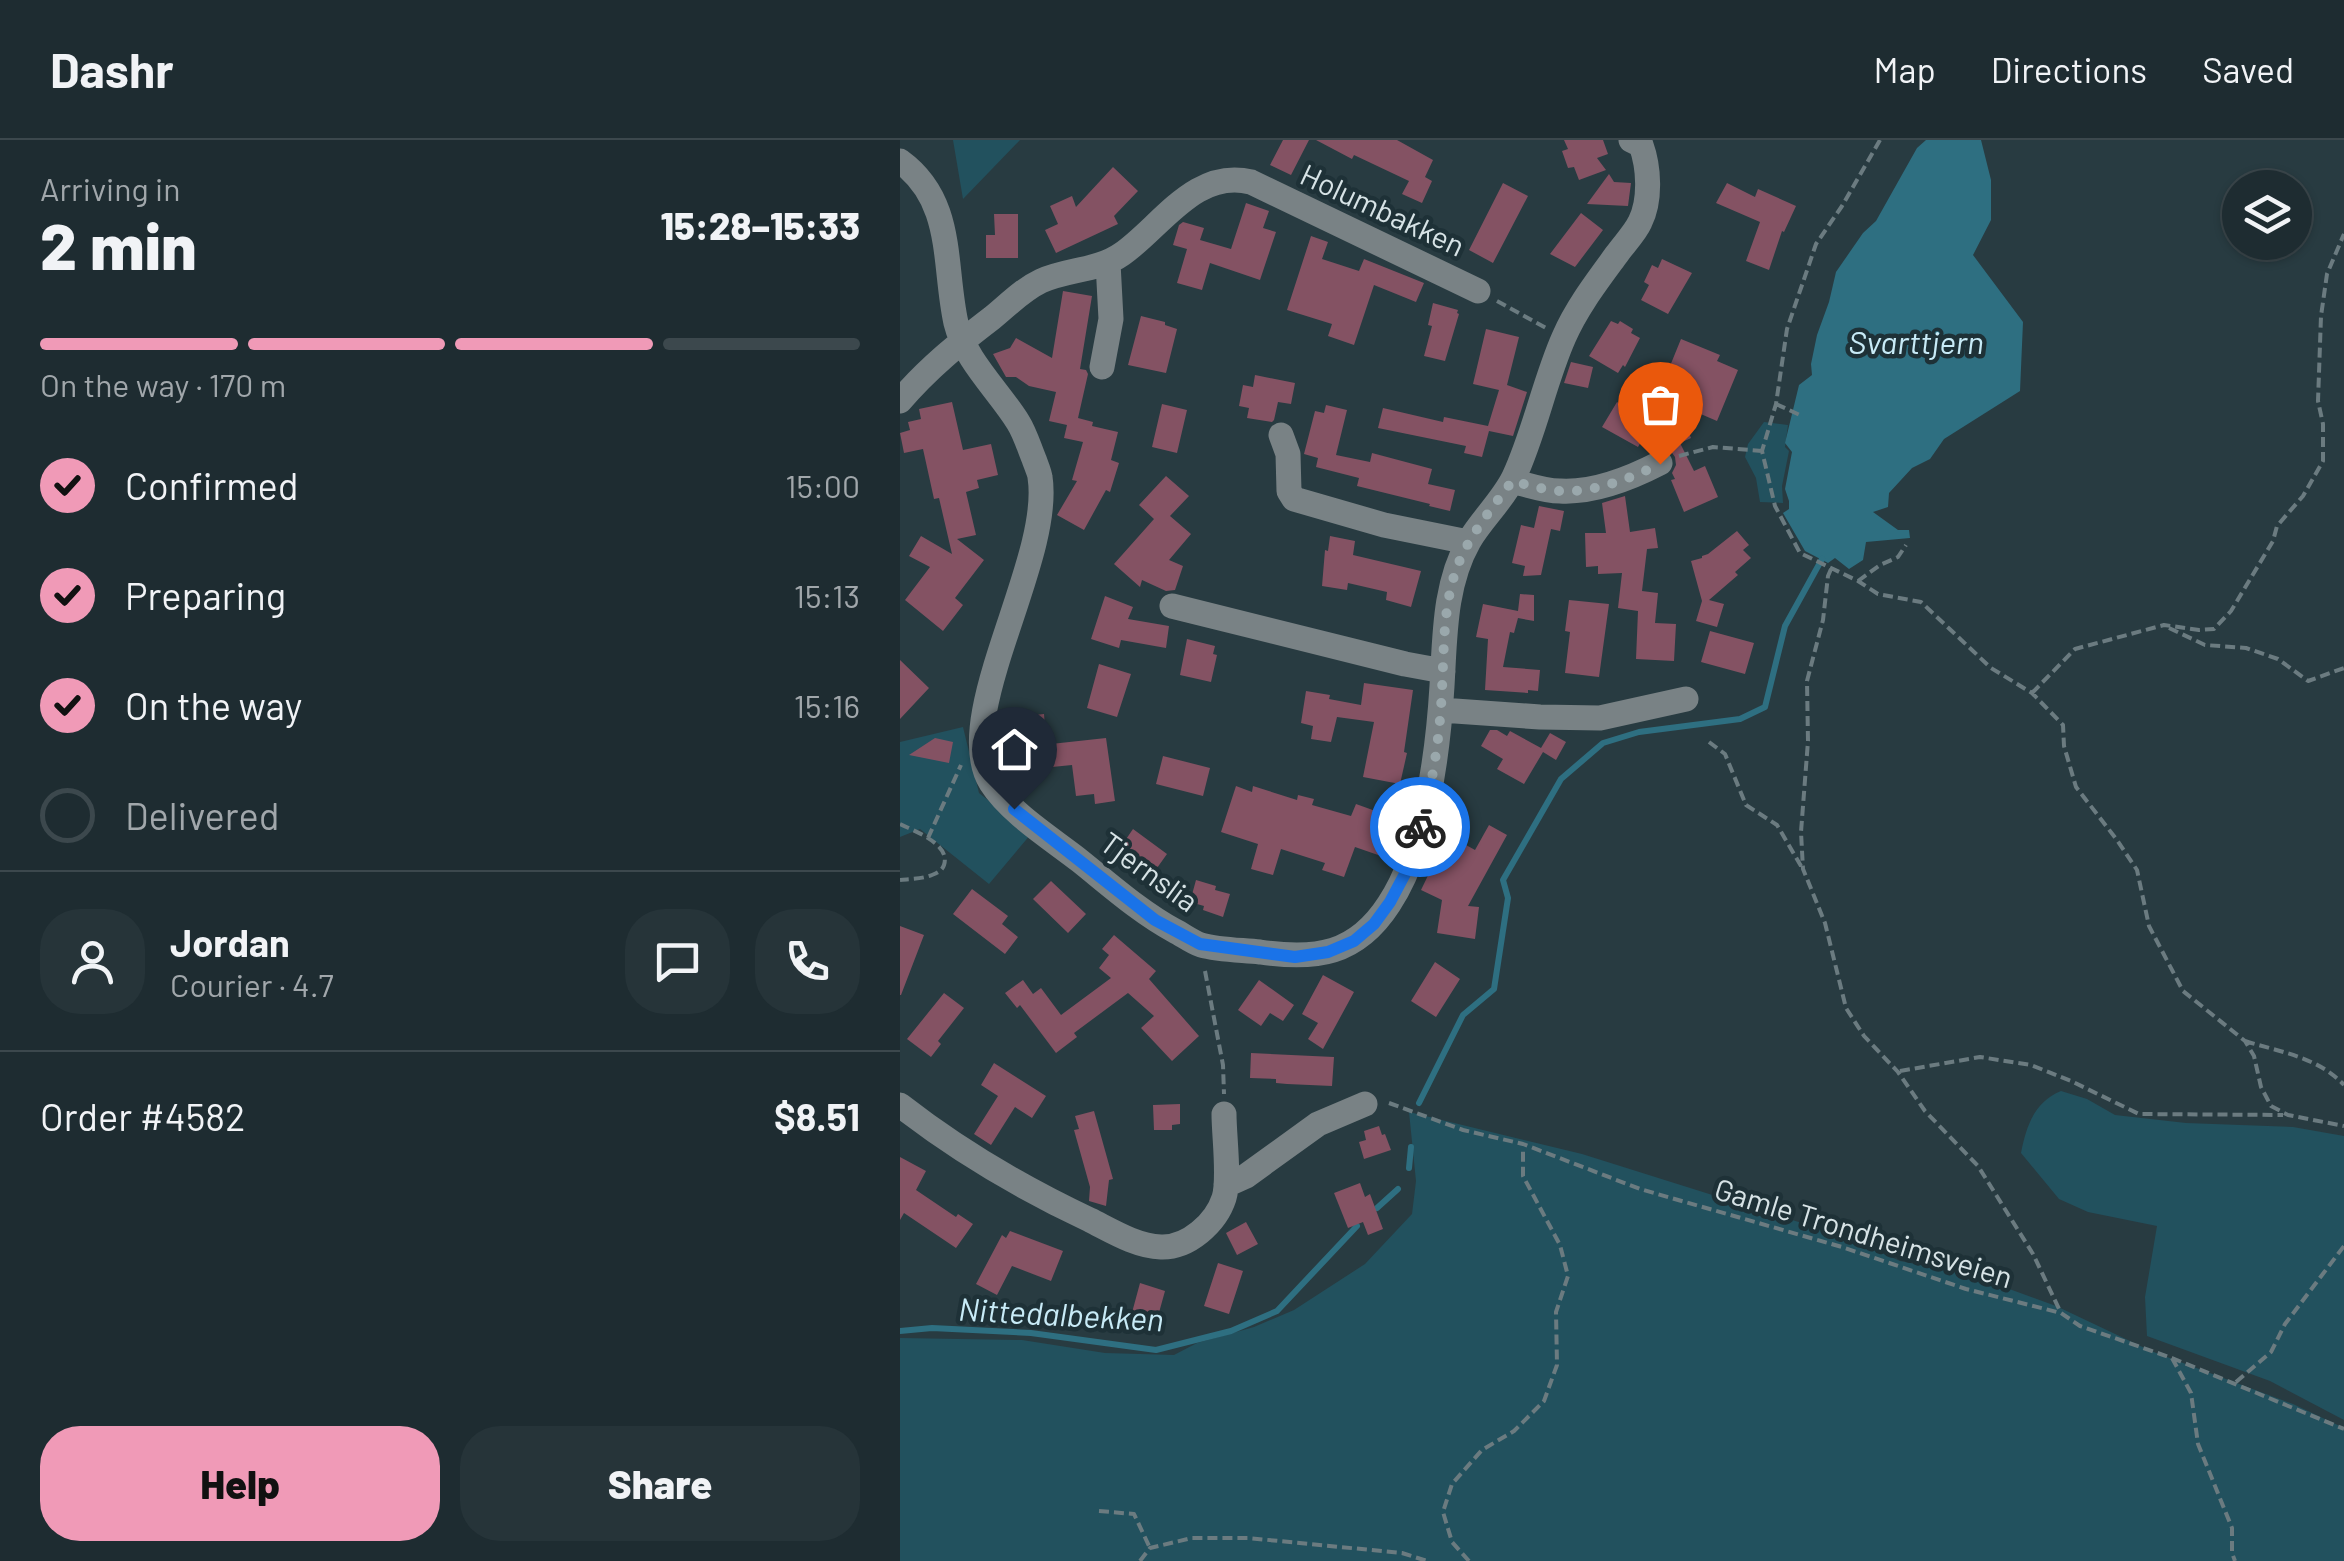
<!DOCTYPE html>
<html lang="en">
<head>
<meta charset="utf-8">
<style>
	body { margin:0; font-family:Barlow,sans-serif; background:#263439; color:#f1f3f6; height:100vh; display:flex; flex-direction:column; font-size:38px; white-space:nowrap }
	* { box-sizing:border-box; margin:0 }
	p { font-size:32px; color:#a1a7ab }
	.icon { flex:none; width:55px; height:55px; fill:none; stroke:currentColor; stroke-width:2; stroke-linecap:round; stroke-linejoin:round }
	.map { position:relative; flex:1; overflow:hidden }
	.drawer { display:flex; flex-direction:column; background:#1e2c31; width:900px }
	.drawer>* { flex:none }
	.tools { position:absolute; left:1322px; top:30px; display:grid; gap:20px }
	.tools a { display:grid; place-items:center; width:90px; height:90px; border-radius:50%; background:#1e2c31; box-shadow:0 2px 8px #0004,0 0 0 2px #3c484d; font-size:50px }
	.pin { position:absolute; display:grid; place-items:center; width:85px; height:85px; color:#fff; margin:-102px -42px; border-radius:50% 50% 50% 0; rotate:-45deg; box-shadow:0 0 10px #0007 }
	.pin .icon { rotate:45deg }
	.courier { position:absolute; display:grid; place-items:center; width:100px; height:100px; margin:-50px; border:8px solid #1a73e8; border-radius:50%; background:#fff; color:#222; box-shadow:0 2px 12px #0007 }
	.overview em { font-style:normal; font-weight:800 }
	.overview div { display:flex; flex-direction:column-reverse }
	.overview { display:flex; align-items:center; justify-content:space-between; height:170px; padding:0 40px }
	h1 { font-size:65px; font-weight:800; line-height:75px }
	.bar { display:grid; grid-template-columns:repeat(4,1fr); gap:15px 10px; align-content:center; height:120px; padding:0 40px }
	.bar i { height:12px; border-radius:8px; background:#3c484d }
	.bar .on { background:#f09ab7 }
	.bar p { grid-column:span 4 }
	.line { display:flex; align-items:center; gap:25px; padding:0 40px; border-top:2px solid #3c484d }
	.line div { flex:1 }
	.round { display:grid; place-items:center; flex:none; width:105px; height:105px; border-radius:40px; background:#263439 }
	ol { padding:0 40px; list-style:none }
	li { display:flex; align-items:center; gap:30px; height:110px }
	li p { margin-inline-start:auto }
	li .icon { padding:10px; border-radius:50%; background:#f09ab7; color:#111; stroke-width:4 }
	li:last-child { color:#a1a7ab }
	li i { width:55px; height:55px; border:5px solid #3c484d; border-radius:50% }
	.cta { display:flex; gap:20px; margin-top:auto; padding:20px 40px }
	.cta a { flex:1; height:115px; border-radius:40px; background:#f09ab7; color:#111; font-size:40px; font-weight:800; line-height:115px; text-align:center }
	.cta a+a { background:#263439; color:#f1f3f6 }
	header { display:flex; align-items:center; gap:60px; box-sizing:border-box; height:140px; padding:0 50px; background:#1e2c31; border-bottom:2px solid #3c484d }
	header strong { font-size:48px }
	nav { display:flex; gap:55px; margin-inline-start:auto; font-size:35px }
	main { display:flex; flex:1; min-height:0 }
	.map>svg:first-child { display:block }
	.green { fill:#22515e }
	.water { fill:#2e6f81 }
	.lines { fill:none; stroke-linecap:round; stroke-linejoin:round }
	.stream { stroke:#2e6f81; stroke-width:6 }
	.building { fill:#845263 }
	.path { stroke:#6b7b80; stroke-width:4; stroke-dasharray:10 5; stroke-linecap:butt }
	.minor { stroke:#798285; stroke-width:25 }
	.done { stroke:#9aa8ac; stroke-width:10; stroke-dasharray:0 18 }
	.route { stroke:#1a73e8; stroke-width:12 }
	.labels { text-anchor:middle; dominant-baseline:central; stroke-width:9; stroke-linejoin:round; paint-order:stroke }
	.street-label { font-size:30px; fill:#d7e3e6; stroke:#1e3137 }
	.water-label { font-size:32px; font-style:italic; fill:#c8ebf7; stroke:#1e3137 }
</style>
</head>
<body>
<header>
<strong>Dashr</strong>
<nav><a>Map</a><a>Directions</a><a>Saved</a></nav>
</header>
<main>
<section class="drawer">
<div class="overview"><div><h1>2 min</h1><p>Arriving in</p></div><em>15:28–15:33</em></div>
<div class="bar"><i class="on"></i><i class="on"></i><i class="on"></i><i></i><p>On the way · 170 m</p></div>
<ol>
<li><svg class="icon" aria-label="check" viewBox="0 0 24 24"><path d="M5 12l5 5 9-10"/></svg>Confirmed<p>15:00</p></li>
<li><svg class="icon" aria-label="check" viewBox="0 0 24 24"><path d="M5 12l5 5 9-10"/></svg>Preparing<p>15:13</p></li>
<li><svg class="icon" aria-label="check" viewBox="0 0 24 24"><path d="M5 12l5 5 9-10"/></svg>On the way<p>15:16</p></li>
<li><i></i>Delivered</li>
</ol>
<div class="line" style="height:180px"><a class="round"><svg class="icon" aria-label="person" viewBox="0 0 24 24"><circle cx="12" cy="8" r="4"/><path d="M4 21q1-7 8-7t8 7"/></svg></a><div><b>Jordan</b><p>Courier · 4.7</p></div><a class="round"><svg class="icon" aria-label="chat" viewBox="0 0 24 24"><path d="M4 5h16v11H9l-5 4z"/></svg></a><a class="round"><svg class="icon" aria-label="phone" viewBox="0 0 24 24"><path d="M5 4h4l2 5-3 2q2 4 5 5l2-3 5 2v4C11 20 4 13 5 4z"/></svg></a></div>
<div class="line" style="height:130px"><div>Order #4582</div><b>$8.51</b></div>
<div class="cta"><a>Help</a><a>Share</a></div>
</section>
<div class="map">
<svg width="1444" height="1421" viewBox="0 0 1444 1421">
	<rect width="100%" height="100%" fill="#283b41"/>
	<path class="green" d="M 53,0 L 120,0 L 63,59 Z
		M 864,282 L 888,285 L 885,307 L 889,311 L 882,346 L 883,363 L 860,362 L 856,338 L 845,317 L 848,304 Z
		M 63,587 L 79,653 L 131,694 L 89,744 L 20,689 L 0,697 L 0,602 Z
		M 1161,951 L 1187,959 L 1215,975 L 1286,983 L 1393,987 L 1444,996 L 1444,1280 L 1370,1241 L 1247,1196 L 1245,1157 L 1257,1086 L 1188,1072 L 1159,1059 L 1121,1013 C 1126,987 1134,962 1161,951 Z
		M 509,972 L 682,1014 L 943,1096 L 1000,1121 L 1071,1135 L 1156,1166 L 1251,1211 L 1393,1264 L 1444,1288 L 1444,1421 L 0,1421 L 0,1198 L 122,1200 L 205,1213 L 274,1215 L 297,1203 L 354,1187 L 394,1170 L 465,1124 L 512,1074 L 516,1041 Z"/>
	<path class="water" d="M 1026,0 L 1081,0 L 1091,40 L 1091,80 L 1073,115 L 1123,182 L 1120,251 L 1044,299 L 1030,319 L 1012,328 L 989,353 L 988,367 L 973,372 L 998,390 L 1009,390 L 1010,398 L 966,402 L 963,420 L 949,429 L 935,418 L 928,423 L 905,411 L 883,373 L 889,369 L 889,361 L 885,349 L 892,312 L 885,303 L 899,245 L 912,235 L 911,224 L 917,195 L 929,162 L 936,132 L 963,93 L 976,81 L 1017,8 Z"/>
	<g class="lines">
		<path class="stream" d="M 519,963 L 563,875 L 594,849 L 608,758 L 603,740 L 661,639 L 703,603 L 739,592 L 840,579 L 865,567 L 885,486 L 922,419
			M 509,1028 L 511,1007
			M 477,1068 L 498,1049
			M 0,1191 L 32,1188 L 131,1193 L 256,1210 L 331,1191 L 377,1171 L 457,1086"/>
	</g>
	<path class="building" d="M 383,0 L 409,0 L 391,35 L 370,25 Z
		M 416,0 L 497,0 L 533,20 L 525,37 L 532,41 L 522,63 L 502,54 L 509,41 L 454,15 L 452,19 Z
		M 664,0 L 703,0 L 708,14 L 697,18 L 706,30 L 679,40 L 674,27 L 668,28 L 662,11 L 668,9 Z
		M 213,27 L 238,51 L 214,76 L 218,84 L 156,113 L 145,90 L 158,84 L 150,66 L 172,56 L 176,67 Z
		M 709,34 L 714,42 L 731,43 L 728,66 L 687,64 Z
		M 603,43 L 628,56 L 593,123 L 569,110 Z
		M 827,43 L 855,57 L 858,49 L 896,66 L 884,92 L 882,91 L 869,130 L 846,121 L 860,82 L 816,63 Z
		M 346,63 L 369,71 L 363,88 L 376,92 L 360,140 L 310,123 L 302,150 L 277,143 L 287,109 L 273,105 L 279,85 L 283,82 L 304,88 L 300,100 L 331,109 Z
		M 681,73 L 703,90 L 675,127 L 650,114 Z
		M 94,74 L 118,74 L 118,118 L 86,118 L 86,95 L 95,95 Z
		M 411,96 L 428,102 L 422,119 L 459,131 L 464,119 L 524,143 L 516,162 L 474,145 L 454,205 L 428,196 L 432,184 L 387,170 Z
		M 762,119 L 792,133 L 768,174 L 741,160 L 749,145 L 744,142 L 752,125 L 758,128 Z
		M 163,151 L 192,156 L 180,229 L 186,230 L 188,234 L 178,278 L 193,282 L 192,286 L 218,292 L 211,320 L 219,323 L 210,352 L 206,350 L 184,390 L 157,375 L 177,341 L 172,340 L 183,302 L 164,298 L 167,285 L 149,281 L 156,252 L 129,246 L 116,237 L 106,237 L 93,214 L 110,208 L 116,198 L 152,218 Z
		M 533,163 L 558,170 L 557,173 L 559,174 L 545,221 L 524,216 L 532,186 L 528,185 Z
		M 241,176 L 265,182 L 265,185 L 277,189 L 266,233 L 228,225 Z
		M 711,181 L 718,184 L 720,181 L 733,189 L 731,193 L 740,198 L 725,227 L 723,225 L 718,233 L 689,216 Z
		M 586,189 L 619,197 L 607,245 L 627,252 L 613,296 L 589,291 L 582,317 L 564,313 L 566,306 L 478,288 L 483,268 L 543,282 L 544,277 L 588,286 L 599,250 L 573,244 Z
		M 781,199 L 820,215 L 817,221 L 838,230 L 817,281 L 782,266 L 778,256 L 772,253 L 778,238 L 773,236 L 776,228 L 770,226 Z
		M 671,222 L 693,227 L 688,248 L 664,243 Z
		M 355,235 L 395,243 L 391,264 L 378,262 L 374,280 L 372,282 L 347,278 L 349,268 L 339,266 L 343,245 L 353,247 Z
		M 52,262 L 63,310 L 91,304 L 98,335 L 77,340 L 79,348 L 66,352 L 76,395 L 57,399 L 84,420 L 55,458 L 63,465 L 43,491 L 5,460 L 30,427 L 9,416 L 21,396 L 52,414 L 39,358 L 34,359 L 23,309 L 4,313 L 0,293 L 10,290 L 8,282 L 21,279 L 19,269 Z
		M 717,262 L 752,283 L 738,307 L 702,287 Z
		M 262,264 L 287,270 L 277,313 L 252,307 Z
		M 426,265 L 447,270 L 436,315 L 470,322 L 472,313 L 532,329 L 528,344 L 555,350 L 550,371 L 529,366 L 530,364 L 457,346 L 459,338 L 416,327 L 418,318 L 404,314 L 415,271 L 424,273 Z
		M 784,280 L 791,298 L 780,303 L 794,331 L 805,326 L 818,357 L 784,372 L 771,340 L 775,339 L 772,333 L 776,325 L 775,317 L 770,310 L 761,307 L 755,292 Z
		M 266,336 L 289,356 L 270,376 L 291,394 L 269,420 L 283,426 L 275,450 L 266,451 L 242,440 L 240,447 L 214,424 L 254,379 L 239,365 Z
		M 725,356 L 730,392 L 755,388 L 758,408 L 747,409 L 742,451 L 758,453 L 755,483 L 776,484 L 774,521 L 736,519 L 738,471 L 718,468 L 722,433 L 698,434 L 698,426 L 686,427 L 685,393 L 706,393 L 702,363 Z
		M 639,366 L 664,371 L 660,391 L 651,389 L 641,435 L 623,436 L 625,426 L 612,423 L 621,385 L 634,388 Z
		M 837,391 L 849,405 L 843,410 L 851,418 L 835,432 L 838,435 L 809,460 L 824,464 L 817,487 L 796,481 L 802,461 L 791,421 L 802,418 L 802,416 L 808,414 Z
		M 430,396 L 455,401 L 453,415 L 521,431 L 511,467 L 486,460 L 487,452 L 448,443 L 447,450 L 422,446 L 425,410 L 428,411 Z
		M 620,454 L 634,455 L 634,481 L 618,478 L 614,493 L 610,492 L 603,527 L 640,530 L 638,551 L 628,550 L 628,553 L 585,550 L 588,499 L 576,497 L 583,464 L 618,471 Z
		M 205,456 L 233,467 L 228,479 L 269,486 L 266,508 L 221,500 L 219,508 L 191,499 Z
		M 669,460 L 709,464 L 699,537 L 665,533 L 670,492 L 665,491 Z
		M 810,491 L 854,503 L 845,534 L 801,522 Z
		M 287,499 L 315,506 L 313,514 L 317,515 L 311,542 L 280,535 Z
		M 0,520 L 29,548 L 0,579 Z
		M 199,524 L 231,534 L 217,577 L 187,568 Z
		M 464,543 L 513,550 L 504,612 L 507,613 L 500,644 L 463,637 L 474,582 L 437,577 L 431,602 L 411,599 L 413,586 L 401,583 L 406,551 L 430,555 L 429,559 L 461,565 Z
		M 144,574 L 145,587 L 149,586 L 151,604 L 206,598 L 215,661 L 195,664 L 194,654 L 176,656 L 172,625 L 122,630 L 117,577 Z
		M 590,590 L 597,590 L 607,596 L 610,591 L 641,608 L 650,593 L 666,602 L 656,620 L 643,612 L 624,644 L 597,629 L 603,619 L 581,606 Z
		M 35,598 L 53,602 L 49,623 L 9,615 Z
		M 263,616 L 310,628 L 303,656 L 256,644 Z
		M 336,646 L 352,652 L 353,646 L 397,660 L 398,655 L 414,659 L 412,665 L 451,676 L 456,664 L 495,678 L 481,716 L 455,707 L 444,737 L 422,730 L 425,723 L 381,709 L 373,735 L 351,729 L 358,704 L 321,692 Z
		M 589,685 L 607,695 L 568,766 L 579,767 L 575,799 L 537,793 L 542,760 L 521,750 L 536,719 L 548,695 L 575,710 Z
		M 233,689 L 267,714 L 252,735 L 218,711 Z
		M 296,740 L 316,746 L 315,750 L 330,754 L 323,777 L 303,770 L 304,766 L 290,762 Z
		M 151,741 L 186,774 L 168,793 L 133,759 Z
		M 72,749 L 108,776 L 102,784 L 118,797 L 105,814 L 53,774 Z
		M 0,786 L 24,795 L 1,855 L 0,855 Z
		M 214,795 L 256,831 L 249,839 L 299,896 L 272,921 L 241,888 L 254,876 L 228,853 L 174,893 L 177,897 L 156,913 L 120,865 L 117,868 L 105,853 L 123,840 L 133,854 L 141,848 L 161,875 L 211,838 L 199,828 L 209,815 L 202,809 Z
		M 535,822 L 560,839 L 536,877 L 511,861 Z
		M 423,835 L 454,852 L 423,909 L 408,899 L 418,883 L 402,874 Z
		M 359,840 L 394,865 L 383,881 L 370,873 L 361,886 L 338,870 Z
		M 44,853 L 64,868 L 38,901 L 41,904 L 31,917 L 7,899 Z
		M 351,913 L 434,917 L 432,946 L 387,944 L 376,943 L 376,939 L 350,938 Z
		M 94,923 L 146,956 L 132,978 L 115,967 L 91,1005 L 74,994 L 98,956 L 81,945 Z
		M 280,964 L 280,984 L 272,985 L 272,990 L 254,990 L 253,965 Z
		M 194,971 L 213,1039 L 209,1040 L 206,1066 L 189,1061 L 190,1047 L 174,990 L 179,989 L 175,976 Z
		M 479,986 L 482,995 L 485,994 L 491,1010 L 464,1019 L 459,1002 L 466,1000 L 464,991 Z
		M 0,1017 L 26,1031 L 16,1050 L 56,1077 L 58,1074 L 73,1084 L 56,1108 L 4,1073 L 0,1080 Z
		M 460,1043 L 465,1057 L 470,1054 L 483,1089 L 468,1095 L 463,1082 L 448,1088 L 434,1053 Z
		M 346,1082 L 358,1104 L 337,1115 L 326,1093 Z
		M 110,1091 L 163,1111 L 151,1141 L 112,1126 L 97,1155 L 76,1144 L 102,1095 L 106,1098 Z
		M 318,1123 L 343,1131 L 329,1174 L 304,1166 Z
		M 240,1143 L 265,1151 L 255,1187 L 230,1180 Z"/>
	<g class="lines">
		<path class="path" d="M 980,0 L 942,66 L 916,104 L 887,189 L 876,264 L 862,311 L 875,366 L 900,413 L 958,441 L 978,454 L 1021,462 L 1091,528 L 1132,553 L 1163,585 L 1164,606 L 1176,647 L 1217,700 L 1237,730 L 1249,786 L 1283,851 L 1345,901 L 1354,916 L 1361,947 L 1371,966 L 1388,975 L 1444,986
			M 597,161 L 646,188
			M 876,264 L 902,276
			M 779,316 L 813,307 L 862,311
			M 931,429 L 928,436 L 923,480 L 907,541 L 908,601 L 901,692 L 903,729 L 925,783 L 946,868 L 964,896 L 998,932 L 1025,971 L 1078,1026 L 1133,1114 L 1161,1173
			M 958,441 L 980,425 L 998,417 L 1006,405
			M 1269,488 L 1305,505 L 1346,508 L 1378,519 L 1408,541 L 1444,528
			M 1132,553 L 1175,509 L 1264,485 L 1299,490 L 1314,489 L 1331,471 L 1373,401 L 1377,386 L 1403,356 L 1423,321 L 1423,284 L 1418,261 L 1421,176 L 1427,134 L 1444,94
			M 809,602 L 825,614 L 846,665 L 877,685 L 901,726
			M 0,684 C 14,691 51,704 44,725 C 42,731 37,733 32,735 C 22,739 10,739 0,740
			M 28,698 L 61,625
			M 305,831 L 323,925 L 324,954
			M 1345,901 C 1380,912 1418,917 1444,945
			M 1000,931 L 1080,917 L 1131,925 L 1171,941 L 1239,974 L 1383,975
			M 489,963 L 563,990 L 623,1004 L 740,1049 L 942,1107 L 1066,1149 L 1161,1173 L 1180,1186 L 1272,1218 L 1444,1289
			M 1272,1218 L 1291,1253 L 1298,1304 L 1332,1388 L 1332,1413 L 1335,1421
			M 1336,1242 L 1371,1212 L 1385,1184 L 1444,1106
			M 199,1371 L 234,1374 L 250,1408
			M 240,1421 L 250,1408 L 292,1398 L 348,1398 L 502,1413 L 527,1421
			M 569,1421 L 552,1402 L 543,1372 L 552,1344 L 582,1310 L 614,1291 L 644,1261 L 657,1225 L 656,1172 L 668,1136 L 660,1105 L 623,1036 L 623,1007"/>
		<path class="minor" d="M 0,21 C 55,61 43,124 56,183 C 65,220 98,250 118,282 C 125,293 129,307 134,319 C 135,322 140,334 140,337 C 153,421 50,577 91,643 C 110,673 152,699 180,721 C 210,745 240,772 275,791 C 283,795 292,802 301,805 C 319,810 341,810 360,812 C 416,820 456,815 489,764 C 526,708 538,612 542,546 C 545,497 544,445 569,401 C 582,379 603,360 614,337 C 635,292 644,242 664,197 C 677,167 698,140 717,114 C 724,104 735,93 740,82 C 751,60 749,27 741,5 L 731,0
			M 202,227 L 211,179 L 208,123
			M 0,261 C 27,229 58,204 92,178 C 108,165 122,150 141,141 C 167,129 198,131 222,114 C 261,87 295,28 351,42 L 578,151
			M 381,295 L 388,314 L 389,351 L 394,359 L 484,385 L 568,402
			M 612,341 C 628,345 644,351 660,351 C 694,353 731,338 760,323
			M 272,466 L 505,524 L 543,531
			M 541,570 L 640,577 L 700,578 L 786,559
			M 0,965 C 59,1011 122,1048 190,1080 C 212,1091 236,1106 261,1107 C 288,1108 316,1083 324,1058 C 330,1039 324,996 324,974
			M 326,1045 L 346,1036 L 418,984 L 465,964"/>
	</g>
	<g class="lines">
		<path class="done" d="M 520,687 C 533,644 540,595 542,549 C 544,511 543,470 555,433 C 566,399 591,370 612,341 C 628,345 644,350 660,351 C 694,353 731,338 760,324"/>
		<path class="route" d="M 114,669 L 255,780 L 300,804 L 395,817 L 428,812 L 454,801 L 474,784 L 490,762 L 507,730 L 520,687"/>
	</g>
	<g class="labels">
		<g class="street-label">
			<text transform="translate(483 69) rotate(25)">Holumbakken</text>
			<text transform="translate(250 731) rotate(36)">Tjernslia</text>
			<text transform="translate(964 1092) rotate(17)">Gamle Trondheimsveien</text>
		</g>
		<g class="water-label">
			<text x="1016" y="201">Svarttjern</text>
			<text transform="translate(161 1173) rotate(3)">Nittedalbekken</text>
		</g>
	</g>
</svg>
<div class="tools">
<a><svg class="icon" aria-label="layers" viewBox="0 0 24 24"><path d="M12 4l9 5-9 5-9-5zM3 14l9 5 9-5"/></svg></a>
</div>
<div class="pin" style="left:760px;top:324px;background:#ea580c"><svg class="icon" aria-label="bag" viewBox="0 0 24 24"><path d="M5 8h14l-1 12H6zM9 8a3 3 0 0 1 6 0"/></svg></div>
<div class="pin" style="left:114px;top:669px;background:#1f2937"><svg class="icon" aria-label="home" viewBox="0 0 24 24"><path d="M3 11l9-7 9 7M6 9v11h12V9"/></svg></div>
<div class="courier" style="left:520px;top:687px"><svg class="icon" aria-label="bike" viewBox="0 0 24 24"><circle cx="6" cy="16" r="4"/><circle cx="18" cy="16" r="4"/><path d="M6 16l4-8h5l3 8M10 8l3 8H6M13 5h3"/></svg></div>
</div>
</main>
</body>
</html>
